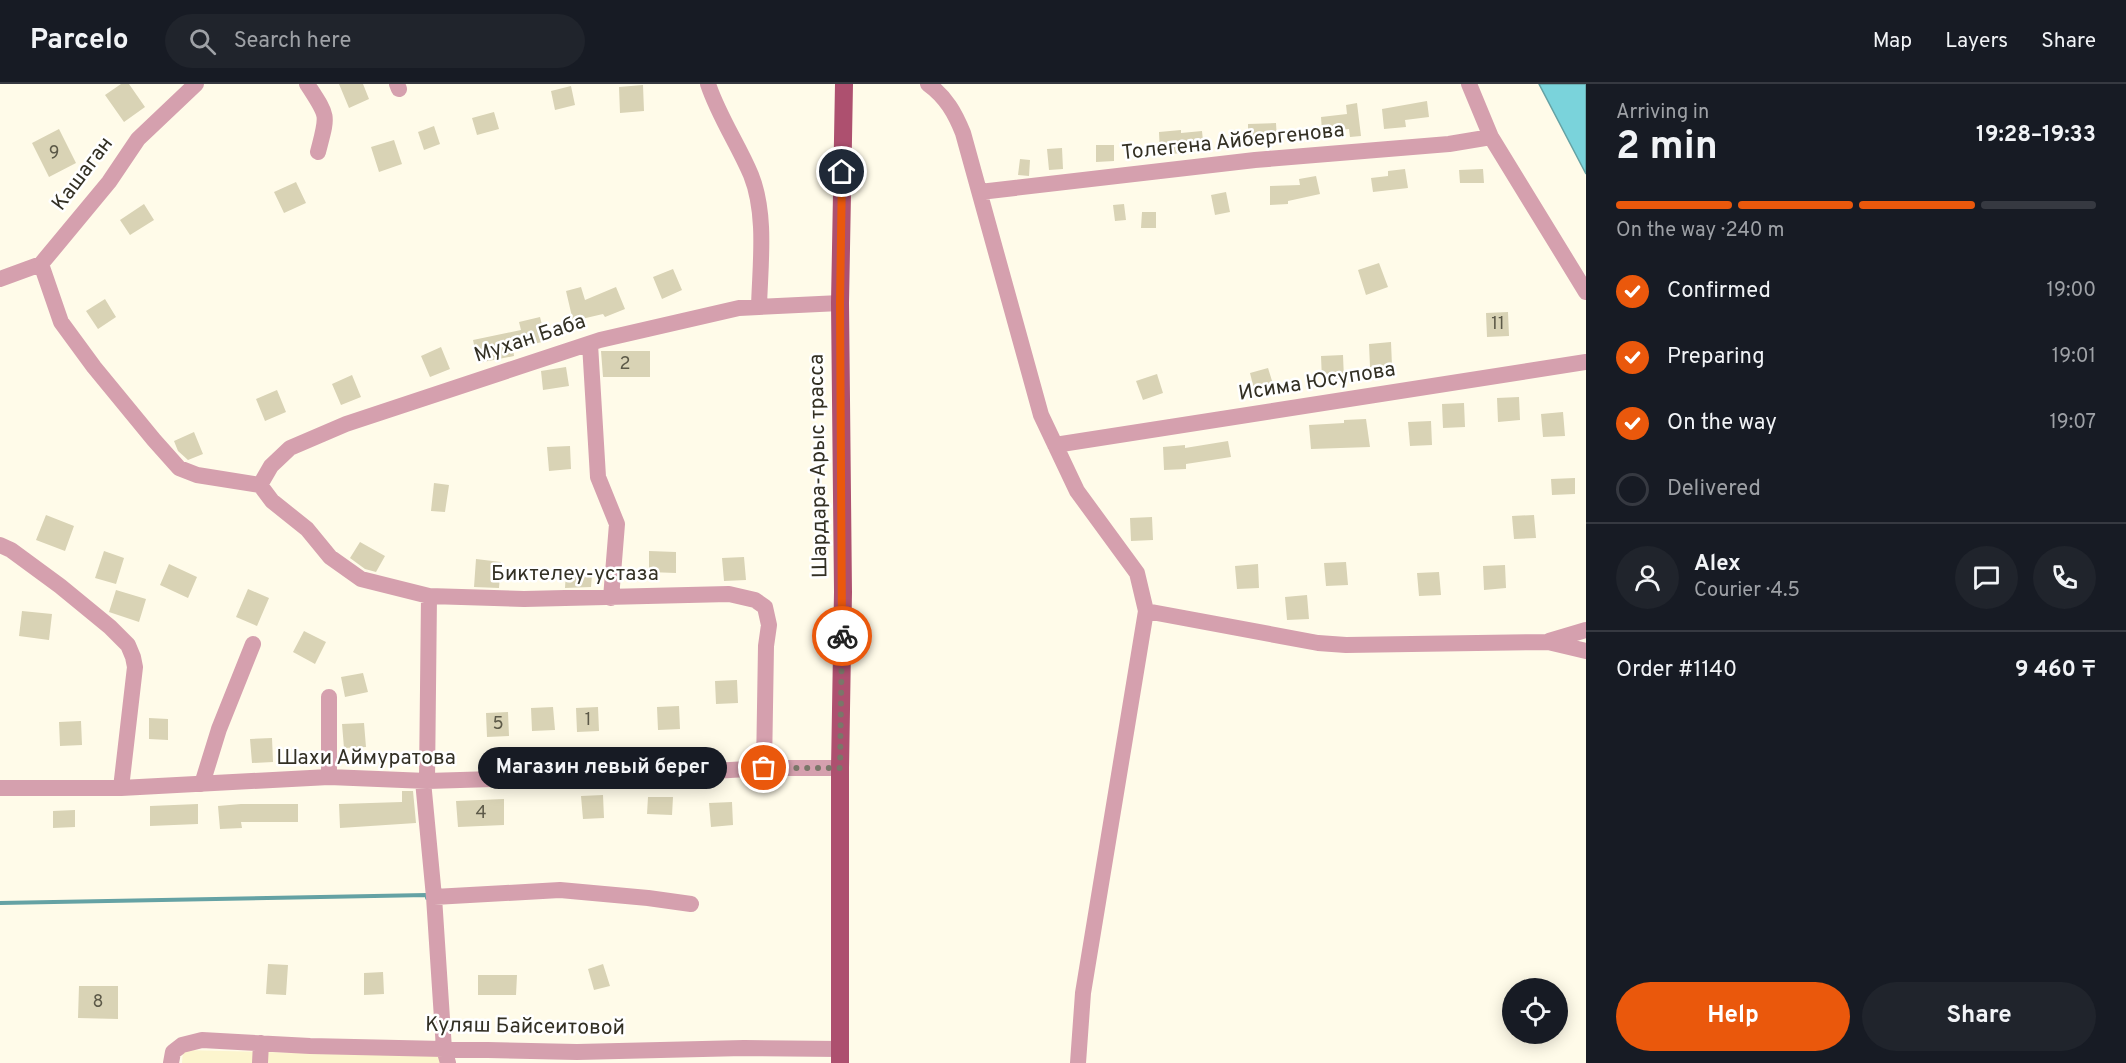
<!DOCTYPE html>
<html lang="en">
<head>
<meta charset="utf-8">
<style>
	body { margin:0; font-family:Overpass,sans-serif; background:#20242c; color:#f1f3f6; height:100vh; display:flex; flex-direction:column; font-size:22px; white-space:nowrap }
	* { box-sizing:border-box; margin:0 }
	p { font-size:20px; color:#9ea1a6 }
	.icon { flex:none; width:33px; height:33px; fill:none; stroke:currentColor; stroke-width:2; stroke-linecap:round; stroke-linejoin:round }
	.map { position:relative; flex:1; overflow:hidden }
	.sheet { display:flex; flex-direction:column; background:#171b24; width:540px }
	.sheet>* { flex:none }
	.controls { position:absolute; left:1502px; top:894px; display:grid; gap:12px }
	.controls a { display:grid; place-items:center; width:66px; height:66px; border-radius:50%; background:#171b24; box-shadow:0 3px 15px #0003; font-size:30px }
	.pin { position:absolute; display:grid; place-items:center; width:51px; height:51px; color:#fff; margin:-26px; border:3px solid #fff; border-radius:50%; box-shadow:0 2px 6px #0007 }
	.courier { position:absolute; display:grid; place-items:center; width:60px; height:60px; margin:-30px; border:4px solid #ea580c; border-radius:50%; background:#fff; color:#222; box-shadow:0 2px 8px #0007 }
	.bubble { position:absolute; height:42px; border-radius:21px; background:#171b24; box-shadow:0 3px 15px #0003; font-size:20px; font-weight:700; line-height:42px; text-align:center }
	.head em { font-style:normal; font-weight:700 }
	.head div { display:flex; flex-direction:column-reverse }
	.head { display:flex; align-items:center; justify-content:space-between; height:102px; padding:0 30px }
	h1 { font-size:39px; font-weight:700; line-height:45px }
	.bar { display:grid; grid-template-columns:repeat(4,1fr); gap:9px 6px; align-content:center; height:72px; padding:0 30px }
	.bar i { height:8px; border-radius:4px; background:#363941 }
	.bar .current { background:#ea580c }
	.bar p { grid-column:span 4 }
	.line { display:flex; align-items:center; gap:15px; padding:0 30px; border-top:2px solid #363941 }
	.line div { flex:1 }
	.round { display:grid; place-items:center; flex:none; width:63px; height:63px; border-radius:32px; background:#20242c }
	ol { padding:0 30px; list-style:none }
	li { display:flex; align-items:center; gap:18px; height:66px }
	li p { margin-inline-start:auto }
	li .icon { padding:6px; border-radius:50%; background:#ea580c; color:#fff; stroke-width:4 }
	li:last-child { color:#9ea1a6 }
	li i { width:33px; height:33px; border:3px solid #363941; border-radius:50% }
	.action { display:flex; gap:12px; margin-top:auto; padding:12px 30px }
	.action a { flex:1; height:69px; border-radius:36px; background:#ea580c; color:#fff; font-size:24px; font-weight:700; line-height:69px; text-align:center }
	.action a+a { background:#20242c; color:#f1f3f6 }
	header { display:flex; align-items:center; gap:36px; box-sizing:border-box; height:84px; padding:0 30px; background:#171b24; border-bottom:2px solid #363941 }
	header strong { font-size:28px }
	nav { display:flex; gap:33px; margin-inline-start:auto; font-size:21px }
	.search { width:420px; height:54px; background:#20242c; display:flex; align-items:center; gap:15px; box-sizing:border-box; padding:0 21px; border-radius:33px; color:#9ea1a6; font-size:22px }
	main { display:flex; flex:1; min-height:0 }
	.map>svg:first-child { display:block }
	.built { fill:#fcf5ce }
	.water { fill:#7ad3db; stroke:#65a2a4; stroke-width:1.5 }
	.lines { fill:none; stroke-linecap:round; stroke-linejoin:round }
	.stream { stroke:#65a2a4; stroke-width:4 }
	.building { fill:#d9d3b5 }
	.minor { stroke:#d5a0ae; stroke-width:16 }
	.major { stroke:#ad506f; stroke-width:18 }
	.done { stroke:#7a7769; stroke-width:6; stroke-dasharray:0 10.8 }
	.route { stroke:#ea580c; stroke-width:8 }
	.labels { text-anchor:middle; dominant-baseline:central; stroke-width:5; stroke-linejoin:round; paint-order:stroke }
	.number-label { font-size:18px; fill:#5c5948 }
	.street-label { font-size:21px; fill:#333024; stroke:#fff }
</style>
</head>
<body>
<header>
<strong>Parcelo</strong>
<div class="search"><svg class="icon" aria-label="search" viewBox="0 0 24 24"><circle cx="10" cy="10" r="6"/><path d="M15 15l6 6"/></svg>Search here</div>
<nav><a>Map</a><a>Layers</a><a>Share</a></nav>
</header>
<main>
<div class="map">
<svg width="1586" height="979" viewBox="0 0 1586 979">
	<rect width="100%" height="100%" fill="#fffbe9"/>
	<path class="built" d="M 183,966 L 442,972 L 443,979 L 182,979 Z"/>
	<path class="water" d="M 1539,0 L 1586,0 L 1586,90 Z"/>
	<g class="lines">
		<path class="stream" d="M 0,819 L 427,811 L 427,814"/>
	</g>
	<path class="building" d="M 121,0 L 129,0 L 145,23 L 124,38 L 105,11 Z
		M 339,0 L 363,0 L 369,15 L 349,24 Z
		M 643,1 L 644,27 L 620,29 L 619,3 Z
		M 571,2 L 575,21 L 555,26 L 551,7 Z
		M 1427,17 L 1429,33 L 1405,36 L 1406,43 L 1384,45 L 1382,25 Z
		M 1357,19 L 1361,52 L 1350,53 L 1349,45 L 1322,48 L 1321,33 L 1347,30 L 1346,21 Z
		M 494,28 L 499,45 L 477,51 L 472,34 Z
		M 1276,39 L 1277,56 L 1248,57 L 1248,40 Z
		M 434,42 L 440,60 L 424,66 L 418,48 Z
		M 59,45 L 76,79 L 49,93 L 32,59 Z
		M 1181,46 L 1181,49 L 1202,47 L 1204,67 L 1160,71 L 1159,48 Z
		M 394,56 L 402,80 L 379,88 L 371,63 Z
		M 1096,61 L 1114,61 L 1114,77 L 1096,78 Z
		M 1062,64 L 1063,85 L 1049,86 L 1047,65 Z
		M 1020,75 L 1030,76 L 1029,92 L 1018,91 Z
		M 1405,85 L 1408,104 L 1373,108 L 1371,94 L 1388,92 L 1388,87 Z
		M 1483,85 L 1484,99 L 1460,99 L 1459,86 Z
		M 1316,92 L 1320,110 L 1288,117 L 1288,120 L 1270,121 L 1270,102 L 1300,101 L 1299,95 Z
		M 296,98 L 306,119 L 284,129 L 274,108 Z
		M 1226,108 L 1230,128 L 1215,131 L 1211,111 Z
		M 144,120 L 154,136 L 130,151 L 120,136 Z
		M 1124,120 L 1126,136 L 1115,137 L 1113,121 Z
		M 1142,128 L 1156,128 L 1156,144 L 1141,144 Z
		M 1379,179 L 1388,203 L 1366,211 L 1358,186 Z
		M 673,185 L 682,206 L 662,215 L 653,193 Z
		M 581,203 L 585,216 L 616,203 L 625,225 L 605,233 L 603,230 L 573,237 L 566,207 Z
		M 105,215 L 116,233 L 98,245 L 86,227 Z
		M 1508,228 L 1509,252 L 1487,253 L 1486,229 Z
		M 540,233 L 546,257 L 513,265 L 514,272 L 478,279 L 473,256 L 521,246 L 519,238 Z
		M 1391,258 L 1392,282 L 1370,283 L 1369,260 Z
		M 441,263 L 450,285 L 430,293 L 421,272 Z
		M 601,267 L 650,267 L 650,293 L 603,293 Z
		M 1343,271 L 1344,295 L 1322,296 L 1321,272 Z
		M 566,283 L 569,302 L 543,306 L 541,287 Z
		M 1268,284 L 1273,300 L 1254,305 L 1250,289 Z
		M 1157,290 L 1163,309 L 1143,316 L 1136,297 Z
		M 352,291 L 361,313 L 341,321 L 332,300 Z
		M 277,306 L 286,328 L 265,337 L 256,315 Z
		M 1519,313 L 1520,336 L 1498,338 L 1497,314 Z
		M 1464,319 L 1465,343 L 1443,344 L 1442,320 Z
		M 1563,328 L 1565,352 L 1543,353 L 1541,330 Z
		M 1366,335 L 1370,363 L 1311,365 L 1309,341 L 1344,339 L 1344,336 Z
		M 1431,337 L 1432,361 L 1410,362 L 1408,338 Z
		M 194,348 L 203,370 L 188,376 L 178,367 L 174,357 Z
		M 1228,357 L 1231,373 L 1186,380 L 1186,385 L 1164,386 L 1163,363 L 1185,361 L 1185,364 Z
		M 570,362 L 571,385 L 549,387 L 547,363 Z
		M 1575,394 L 1575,410 L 1552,411 L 1551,395 Z
		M 434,399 L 449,401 L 445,428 L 431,427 Z
		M 46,431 L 74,442 L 65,467 L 36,456 Z
		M 1534,431 L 1536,454 L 1514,455 L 1512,432 Z
		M 1152,433 L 1153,456 L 1131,457 L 1130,434 Z
		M 360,458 L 385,472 L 376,488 L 365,485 L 350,474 Z
		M 104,467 L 124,474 L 116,500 L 95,494 Z
		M 649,467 L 676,468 L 676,489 L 649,488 Z
		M 744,473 L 746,496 L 724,497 L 722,474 Z
		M 476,475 L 501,478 L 499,504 L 474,503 Z
		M 1346,478 L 1348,501 L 1326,502 L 1324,479 Z
		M 169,480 L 197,493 L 188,514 L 160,501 Z
		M 1258,480 L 1259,504 L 1237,505 L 1235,482 Z
		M 1505,481 L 1506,504 L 1484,506 L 1483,482 Z
		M 566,488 L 592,490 L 591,503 L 565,504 Z
		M 1439,488 L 1441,511 L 1419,512 L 1417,489 Z
		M 248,505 L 269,514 L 257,542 L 236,533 Z
		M 116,506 L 146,515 L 139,538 L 109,528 Z
		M 1307,511 L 1309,535 L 1287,536 L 1285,513 Z
		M 22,527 L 52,530 L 49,556 L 19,552 Z
		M 304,547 L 326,558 L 315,580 L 293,568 Z
		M 363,589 L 368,608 L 345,613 L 341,593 Z
		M 737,596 L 738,619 L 716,620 L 715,597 Z
		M 679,622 L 680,645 L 658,646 L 657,623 Z
		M 553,623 L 555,646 L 532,647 L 531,624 Z
		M 598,623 L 599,647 L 577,648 L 576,624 Z
		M 508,628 L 509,652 L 487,653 L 486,629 Z
		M 149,634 L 168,635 L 168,656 L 149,655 Z
		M 81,637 L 82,661 L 60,662 L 59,638 Z
		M 364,639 L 366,663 L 344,664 L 342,640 Z
		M 272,654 L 273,678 L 252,679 L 250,655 Z
		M 402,707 L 413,707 L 416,739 L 340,744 L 339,720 L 402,718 Z
		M 603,711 L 604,734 L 583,735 L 581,712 Z
		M 648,713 L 673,713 L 672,731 L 647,730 Z
		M 504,715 L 504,741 L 458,743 L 456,717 Z
		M 732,718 L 733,741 L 711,743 L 709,719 Z
		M 198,720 L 198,740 L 150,742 L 150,722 Z
		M 241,720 L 298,720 L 298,738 L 241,738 L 242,744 L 220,745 L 218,722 Z
		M 75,726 L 75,743 L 53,744 L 53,727 Z
		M 268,880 L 288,881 L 286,911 L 266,910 Z
		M 603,880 L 610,902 L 594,906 L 588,885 Z
		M 383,888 L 384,910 L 364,911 L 364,889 Z
		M 478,891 L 517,891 L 516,911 L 478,911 Z
		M 79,902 L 118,902 L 118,935 L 78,934 Z"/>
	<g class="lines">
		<path class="minor" d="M 307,0 C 329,34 328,29 318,68
			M 397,0 L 399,5
			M 708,0 C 719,33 738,60 751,91 C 767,131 760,182 759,223
			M 928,0 C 946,13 955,29 963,49 L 1041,331 L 1077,407 L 1137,489 L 1146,527 L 1083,909 L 1078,979
			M 1469,0 L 1491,53 L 1586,208
			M 980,108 L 1255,76 L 1449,60 L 1491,53
			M 41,180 L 61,238 L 94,283 L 154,356 L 179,384 L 197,391 L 260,401
			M 0,195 L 41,180 L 109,98 L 138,55 L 196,0
			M 590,260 L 598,393 L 617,440 L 611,514
			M 1055,361 L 1586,278
			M 260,401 L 272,417 L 307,445 L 330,473 L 361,495 L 429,512 L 524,515 L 729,510 L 755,516 L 765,523 L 769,541 L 766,562 L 764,684
			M 260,401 L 271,382 L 290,364 L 346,340 L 600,256 L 739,224 L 840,219
			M 0,461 L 11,466 L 60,502 L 110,543 L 128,561 L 133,573 L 135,583 L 121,704
			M 1146,527 L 1318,559 L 1346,561 L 1548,558 L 1586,567
			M 1549,557 L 1586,546
			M 329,613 L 329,693
			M 423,697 L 434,813 L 444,965 L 448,979
			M 427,697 L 429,512
			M 202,700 L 219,645 L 253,560
			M 0,704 L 121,704 L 329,693 L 427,697 L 663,690 L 764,684 L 840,684
			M 434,813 L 560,806 L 648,814 L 691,820
			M 171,979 L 173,968 L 182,961 L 202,956 L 310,962 L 577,968 L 744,964 L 840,965
			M 260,979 L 261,959"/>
		<path class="major" d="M 840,979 L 840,684 L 843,508 L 840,219 L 844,0"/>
	</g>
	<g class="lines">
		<path class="done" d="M 764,684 L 840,684 L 842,552"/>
		<path class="route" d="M 842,88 L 840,219 L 842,552"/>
	</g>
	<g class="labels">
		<g class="number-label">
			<text x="54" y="69">9</text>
			<text x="1498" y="240">11</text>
			<text x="625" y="280">2</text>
			<text x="588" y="636">1</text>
			<text x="498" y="640">5</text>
			<text x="481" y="729">4</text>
			<text x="98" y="918">8</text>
		</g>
		<g class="street-label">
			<text transform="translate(1233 58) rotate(-6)">Толегена Айбергенова</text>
			<text transform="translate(83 90) rotate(-53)">Кашаган</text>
			<text transform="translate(530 255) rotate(-18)">Мухан Баба</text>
			<text transform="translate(1317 298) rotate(-9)">Исима Юсупова</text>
			<text transform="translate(819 382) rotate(-91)">Шардара-Арыс трасса</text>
			<text x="575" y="490">Биктелеу-устаза</text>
			<text x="366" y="674">Шахи Аймуратова</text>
			<text transform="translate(525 943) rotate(1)">Куляш Байсеитовой</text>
		</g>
	</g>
</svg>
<div class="controls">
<a><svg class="icon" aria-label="locate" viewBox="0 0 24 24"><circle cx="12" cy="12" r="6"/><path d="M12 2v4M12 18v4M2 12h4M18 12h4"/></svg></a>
</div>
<div class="pin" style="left:764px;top:684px;background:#ea580c"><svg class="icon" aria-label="bag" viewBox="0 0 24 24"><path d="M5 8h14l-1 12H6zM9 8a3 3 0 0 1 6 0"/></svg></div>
<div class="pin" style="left:842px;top:88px;background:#1f2937"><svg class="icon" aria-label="home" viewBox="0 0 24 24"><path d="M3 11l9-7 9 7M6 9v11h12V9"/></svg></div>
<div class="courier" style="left:842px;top:552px"><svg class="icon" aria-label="bike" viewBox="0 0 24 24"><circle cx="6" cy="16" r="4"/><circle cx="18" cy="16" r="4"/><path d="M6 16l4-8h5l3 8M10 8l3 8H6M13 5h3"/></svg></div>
<div class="bubble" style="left:478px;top:663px;width:249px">Магазин левый берег</div>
</div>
<section class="sheet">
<div class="head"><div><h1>2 min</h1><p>Arriving in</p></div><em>19:28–19:33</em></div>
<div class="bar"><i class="current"></i><i class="current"></i><i class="current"></i><i></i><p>On the way · 240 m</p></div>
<ol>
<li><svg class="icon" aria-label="check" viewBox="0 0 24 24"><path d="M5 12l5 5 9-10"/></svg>Confirmed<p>19:00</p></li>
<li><svg class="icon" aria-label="check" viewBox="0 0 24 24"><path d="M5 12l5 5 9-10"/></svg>Preparing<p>19:01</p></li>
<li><svg class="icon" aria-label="check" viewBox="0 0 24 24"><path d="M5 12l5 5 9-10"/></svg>On the way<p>19:07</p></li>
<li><i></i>Delivered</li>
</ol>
<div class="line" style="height:108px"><a class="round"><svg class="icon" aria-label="person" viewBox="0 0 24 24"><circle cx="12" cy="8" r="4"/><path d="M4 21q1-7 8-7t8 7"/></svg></a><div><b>Alex</b><p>Courier · 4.5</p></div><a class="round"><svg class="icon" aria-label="chat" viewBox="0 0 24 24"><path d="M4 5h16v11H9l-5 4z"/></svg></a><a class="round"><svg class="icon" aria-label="phone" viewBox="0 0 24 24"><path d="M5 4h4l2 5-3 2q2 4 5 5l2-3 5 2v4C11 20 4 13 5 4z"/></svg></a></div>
<div class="line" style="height:78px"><div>Order #1140</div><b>9 460 ₸</b></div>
<div class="action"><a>Help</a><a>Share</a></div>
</section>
</main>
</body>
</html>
